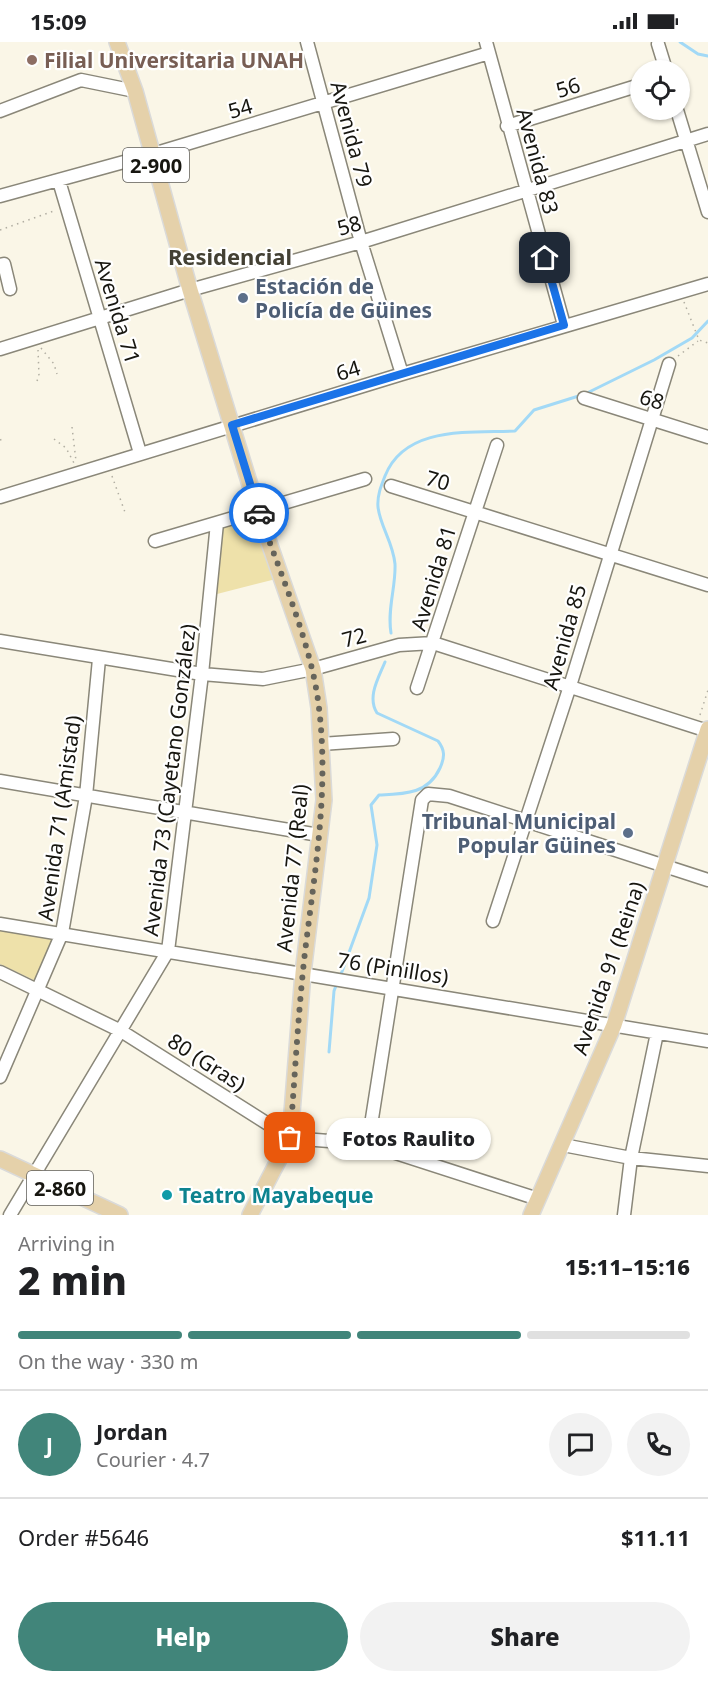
<!DOCTYPE html>
<html lang="en">
<head>
<meta charset="utf-8">
<style>
	body { margin:0; font-family:"Noto Sans",sans-serif; background:#f2f2f2; color:#202124; height:100vh; display:flex; flex-direction:column; font-size:22px; white-space:nowrap }
	* { box-sizing:border-box; margin:0 }
	p { font-size:20px; color:#757577 }
	.icon { flex:none; width:33px; height:33px; fill:none; stroke:currentColor; stroke-width:2; stroke-linecap:round; stroke-linejoin:round }
	.map { position:relative; height:1173px; overflow:hidden }
	.side { display:flex; flex-direction:column; background:#fff; flex:1 }
	.side>* { flex:none }
	.controls { position:absolute; left:630px; top:18px; display:grid; gap:12px }
	.controls a { display:grid; place-items:center; width:60px; height:60px; border-radius:50%; background:#fff; box-shadow:0 2px 4px #0004; font-size:30px }
	.pin { position:absolute; display:grid; place-items:center; width:51px; height:51px; color:#fff; margin:-26px; border-radius:12px; box-shadow:0 3px 9px #0006 }
	.courier { position:absolute; display:grid; place-items:center; width:60px; height:60px; margin:-30px; border:4px solid #1a73e8; border-radius:50%; background:#fff; color:#222; box-shadow:0 2px 8px #0007 }
	.bubble { position:absolute; height:42px; border-radius:21px; background:#fff; box-shadow:0 2px 4px #0004; font-size:20px; font-weight:800; line-height:42px; text-align:center }
	.overview em { font-style:normal; font-weight:800 }
	.overview div { display:flex; flex-direction:column-reverse }
	.overview { display:flex; align-items:center; justify-content:space-between; height:102px; padding:0 18px }
	h1 { font-size:39px; font-weight:800; line-height:45px }
	.bar { display:grid; grid-template-columns:repeat(4,1fr); gap:9px 6px; align-content:center; height:72px; padding:0 18px }
	.bar i { height:8px; border-radius:4px; background:#e0e0e0 }
	.bar .selected { background:#41857a }
	.bar p { grid-column:span 4 }
	.line { display:flex; align-items:center; gap:15px; padding:0 18px; border-top:2px solid #e0e0e0 }
	.line div { flex:1 }
	.round { display:grid; place-items:center; flex:none; width:63px; height:63px; border-radius:32px; background:#f2f2f2 }
	.primary-button { display:flex; gap:12px; margin-top:auto; padding:12px 18px }
	.primary-button a { flex:1; height:69px; border-radius:36px; background:#41857a; color:#fff; font-size:24px; font-weight:800; line-height:69px; text-align:center }
	.primary-button a+a { background:#f2f2f2; color:#202124 }
	.status { display:flex; justify-content:space-between; align-items:center; height:42px; padding:0 30px; background:#fff; direction:ltr }
	.status svg { height:16px; fill:currentColor }
	.map>svg:first-child { display:block }
	.green { fill:#eee1aa }
	.lines { fill:none; stroke-linecap:round; stroke-linejoin:round }
	.stream { stroke:#a2d9f6; stroke-width:3 }
	.minor-casing { stroke:#8a8779; stroke-width:15 }
	.major-casing { stroke:#dadad9; stroke-width:18 }
	.path { stroke:#b1aea2; stroke-width:1.5; stroke-dasharray:1.5 4.5; stroke-linecap:butt }
	.minor { stroke:#fff; stroke-width:12 }
	.major { stroke:#e5d1aa; stroke-width:15 }
	.done { stroke:#66645b; stroke-width:6; stroke-dasharray:0 10.8 }
	.route { stroke:#1a73e8; stroke-width:8 }
	.education-dot { fill:#8d6e63; stroke:#fff; stroke-width:2 }
	.service-dot { fill:#5c6f8a; stroke:#fff; stroke-width:2 }
	.culture-dot { fill:#0f9aa8; stroke:#fff; stroke-width:2 }
	.labels { text-anchor:middle; dominant-baseline:central; stroke-width:4.5; stroke-linejoin:round; paint-order:stroke }
	.shield { fill:#fff; stroke:#5d5c58; stroke-width:1.5 }
	.shield-label { font-size:20px; font-weight:bold; fill:#171610 }
	.education-label { font-size:21px; font-weight:bold; fill:#785e54; stroke:#fff; text-anchor:start }
	.street-label { font-size:21px; fill:#171610; stroke:#fff }
	.service-label { font-size:21px; font-weight:bold; fill:#4e5e75; stroke:#fff; text-anchor:start }
	.culture-label { font-size:21px; font-weight:bold; fill:#0d838f; stroke:#fff; text-anchor:start }
	.neighbourhood-label { font-size:22px; font-weight:bold; fill:#434033; stroke:#fff }
</style>
</head>
<body>
<div class="status"><b>15:09</b><svg viewBox="0 0 49 12"><path d="M0 12V9h3v3zM5 12V6h3v6zM10 12V3h3v9zM15 12V0h3v12zM26 1h20v11H26zM47 4h2v5h-2z"/></svg></div>
<div class="map">
<svg width="708" height="1173" viewBox="0 0 708 1173">
	<rect width="100%" height="100%" fill="#faf6e7"/>
	<path class="green" d="M 257,477 L 276,537 L 217,552 L 220,485 Z
		M 0,888 L 53,897 L 36,939 L 0,922 Z"/>
	<g class="lines">
		<path class="stream" d="M 680,0 L 698,12 L 708,14
			M 391,591 C 387,567 396,545 395,522 C 393,500 380,484 378,465 C 377,454 381,444 385,434 C 405,383 471,391 515,389 L 534,368 L 585,352 L 654,318 L 692,296 L 708,279
			M 340,935 L 369,856 L 377,803 L 371,763 L 379,753 C 405,752 428,752 440,726 C 445,715 445,708 438,699 L 377,671 C 367,655 378,637 385,620
			M 329,1010 L 334,949 L 337,941"/>
		<defs>
			<path id="minor" d="M 307,0 L 361,200 L 402,332
				M 486,0 L 564,283
				M 658,2 L 666,28
				M 677,68 L 708,170
				M 0,69 L 81,38 L 135,49
				M 507,84 L 640,43
				M 59,139 L 140,411
				M 0,154 L 153,112 L 489,11
				M 0,223 L 4,222 L 10,247
				M 0,307 L 190,248 L 361,200 L 708,92
				M 584,356 L 708,395
				M 391,444 L 708,543
				M 0,455 L 402,332 L 708,242
				M 155,499 L 365,437
				M 0,599 L 202,632 L 263,637 L 313,627 L 399,603 L 433,601 L 708,689
				M 417,646 L 497,403
				M 321,702 L 393,697
				M 0,739 L 319,793
				M 493,879 L 570,644 L 669,322
				M 0,882 L 708,999
				M 0,930 L 121,989 L 290,1096 L 368,1102 L 538,1157
				M 0,1035 L 62,891 L 86,754 L 99,617
				M 368,1102 L 422,758 L 428,752 L 449,754 L 708,838
				M 563,1103 L 631,1116 L 708,1124
				M 10,1173 L 168,909 L 202,632 L 217,481
				M 624,1173 L 631,1116 L 657,991"/>
			<path id="major" d="M 117,0 L 135,49 L 190,248 L 258,469 L 313,627 L 319,666 L 324,758 L 303,931 L 290,1096 L 250,1173
				M 0,1117 L 120,1173
				M 531,1173 L 614,983 L 708,687"/>
		</defs>
		<use href="#minor" class="minor-casing"/>
		<use href="#major" class="major-casing"/>
		<path class="path" d="M 0,188 L 54,169
			M 684,260 L 699,298 L 708,301
			M 41,306 L 54,322 L 57,332
			M 678,314 L 698,299
			M 37,339 L 39,334 L 38,307
			M 72,385 L 76,419
			M 54,397 L 66,406 L 74,421
			M 0,398 L 5,396
			M 112,434 L 126,473
			M 700,673 L 708,648"/>
		<use href="#minor" class="minor"/>
		<use href="#major" class="major"/>
	</g>
	<g class="lines">
		<path class="done" d="M 259,471 C 280,531 312,603 319,666 C 329,749 315,827 305,910 C 298,972 295,1034 290,1096"/>
		<path class="route" d="M 259,471 L 232,383 L 564,283 L 545,216"/>
	</g>
	<circle class="education-dot" cx="32" cy="18" r="6"/>
	<g class="service-dot">
		<circle cx="243" cy="256" r="6"/>
		<circle cx="628" cy="791" r="6"/>
	</g>
	<circle class="culture-dot" cx="167" cy="1153" r="6"/>
	<g class="labels">
		<g class="shield">
			<rect x="123" y="106" width="66" height="34" rx="4.5"/>
			<rect x="27" y="1129" width="66" height="34" rx="4.5"/>
		</g>
		<g class="shield-label">
			<text x="156" y="123">2-900</text>
			<text x="60" y="1146">2-860</text>
		</g>
		<g class="education-label">
			<text x="44" y="18">Filial Universitaria UNAH</text>
		</g>
		<g class="street-label">
			<text transform="translate(568 45) rotate(-17)">56</text>
			<text transform="translate(240 66) rotate(-16)">54</text>
			<text transform="translate(352 92) rotate(75)">Avenida 79</text>
			<text transform="translate(538 119) rotate(75)">Avenida 83</text>
			<text transform="translate(349 183) rotate(-16)">58</text>
			<text transform="translate(118 269) rotate(73)">Avenida 71</text>
			<text transform="translate(348 328) rotate(-17)">64</text>
			<text transform="translate(652 357) rotate(18)">68</text>
			<text transform="translate(438 438) rotate(16)">70</text>
			<text transform="translate(433 536) rotate(-73)">Avenida 81</text>
			<text transform="translate(354 595) rotate(-15)">72</text>
			<text transform="translate(564 595) rotate(-74)">Avenida 85</text>
			<text transform="translate(169 738) rotate(-83)">Avenida 73 (Cayetano González)</text>
			<text transform="translate(59 776) rotate(-82)">Avenida 71 (Amistad)</text>
			<text transform="translate(292 826) rotate(-84)">Avenida 77 (Real)</text>
			<text transform="translate(393 926) rotate(9)">76 (Pinillos)</text>
			<text transform="translate(608 926) rotate(-71)">Avenida 91 (Reina)</text>
			<text transform="translate(207 1020) rotate(33)">80 (Gras)</text>
		</g>
		<g class="service-label">
			<text x="255" y="244">Estación de<tspan x="255" dy="24">Policía de Güines</tspan></text>
			<text x="616" y="779" text-anchor="end">Tribunal Municipal<tspan x="616" dy="24">Popular Güines</tspan></text>
		</g>
		<g class="culture-label">
			<text x="179" y="1153">Teatro Mayabeque</text>
		</g>
		<g class="neighbourhood-label">
			<text x="230" y="214">Residencial</text>
		</g>
	</g>
</svg>
<div class="controls">
<a><svg class="icon" aria-label="locate" viewBox="0 0 24 24"><circle cx="12" cy="12" r="6"/><path d="M12 2v4M12 18v4M2 12h4M18 12h4"/></svg></a>
</div>
<div class="pin" style="left:290px;top:1096px;background:#ea580c"><svg class="icon" aria-label="bag" viewBox="0 0 24 24"><path d="M5 8h14l-1 12H6zM9 8a3 3 0 0 1 6 0"/></svg></div>
<div class="pin" style="left:545px;top:216px;background:#1f2937"><svg class="icon" aria-label="home" viewBox="0 0 24 24"><path d="M3 11l9-7 9 7M6 9v11h12V9"/></svg></div>
<div class="courier" style="left:259px;top:471px"><svg class="icon" aria-label="car" viewBox="0 0 24 24"><path d="M5 17H2v-5l4-1 3-4h7l3 4 3 1v5h-3M9 17h6M6 11h13"/><circle cx="7" cy="17" r="2"/><circle cx="17" cy="17" r="2"/></svg></div>
<div class="bubble" style="left:326px;top:1076px;width:165px">Fotos Raulito</div>
</div>
<section class="side">
<div class="overview"><div><h1>2 min</h1><p>Arriving in</p></div><em>15:11–15:16</em></div>
<div class="bar"><i class="selected"></i><i class="selected"></i><i class="selected"></i><i></i><p>On the way · 330 m</p></div>
<div class="line" style="height:108px"><b class="round" style="background:#41857a;color:#fff">J</b><div><b>Jordan</b><p>Courier · 4.7</p></div><a class="round"><svg class="icon" aria-label="chat" viewBox="0 0 24 24"><path d="M4 5h16v11H9l-5 4z"/></svg></a><a class="round"><svg class="icon" aria-label="phone" viewBox="0 0 24 24"><path d="M5 4h4l2 5-3 2q2 4 5 5l2-3 5 2v4C11 20 4 13 5 4z"/></svg></a></div>
<div class="line" style="height:78px"><div>Order #5646</div><b>$11.11</b></div>
<div class="primary-button"><a>Help</a><a>Share</a></div>
</section>
</body>
</html>
